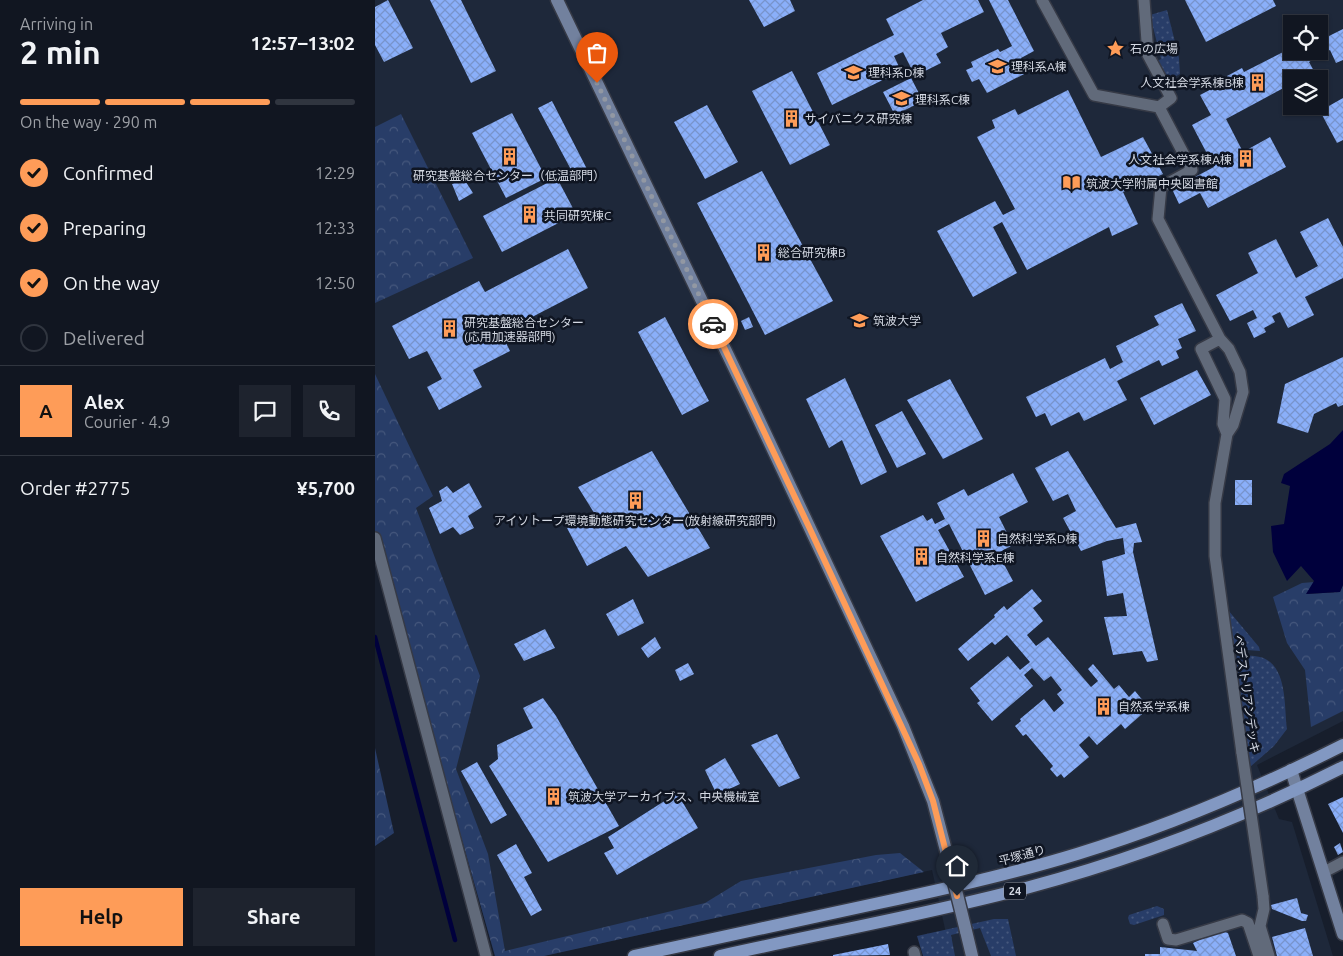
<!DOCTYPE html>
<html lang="en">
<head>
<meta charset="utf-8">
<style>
	body { margin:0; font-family:Ubuntu,"Noto Sans JP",sans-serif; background:#1e232e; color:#f1f3f6; height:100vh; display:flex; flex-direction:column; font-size:19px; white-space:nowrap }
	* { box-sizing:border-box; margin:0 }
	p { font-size:16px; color:#9c9fa5 }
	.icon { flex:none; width:28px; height:28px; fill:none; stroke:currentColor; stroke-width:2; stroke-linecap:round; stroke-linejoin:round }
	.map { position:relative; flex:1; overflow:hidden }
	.details { display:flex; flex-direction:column; background:#111621; width:375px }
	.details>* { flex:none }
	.controls { position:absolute; left:908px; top:15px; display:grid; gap:10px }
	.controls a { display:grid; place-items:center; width:45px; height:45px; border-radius:0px; background:#111621; box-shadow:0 1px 4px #0004,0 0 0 1px #30353f; font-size:25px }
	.pin { position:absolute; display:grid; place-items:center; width:42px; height:42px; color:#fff; margin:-51px -21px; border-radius:50% 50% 50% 0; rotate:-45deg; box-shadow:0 0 5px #0007 }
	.pin .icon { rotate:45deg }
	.courier { position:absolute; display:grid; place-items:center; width:50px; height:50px; margin:-25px; border:4px solid #fe9c58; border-radius:50%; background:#fff; color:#222; box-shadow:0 1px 6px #0007 }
	.overview em { font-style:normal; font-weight:700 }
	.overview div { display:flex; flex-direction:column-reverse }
	.overview { display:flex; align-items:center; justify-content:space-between; height:85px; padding:0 20px }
	h1 { font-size:32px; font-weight:700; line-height:38px }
	.bar { display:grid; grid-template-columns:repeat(4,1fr); gap:8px 5px; align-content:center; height:60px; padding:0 20px }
	.bar i { height:6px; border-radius:4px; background:#30353f }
	.bar .current { background:#fe9c58 }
	.bar p { grid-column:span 4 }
	.line { display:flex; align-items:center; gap:12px; padding:0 20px; border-top:1px solid #30353f }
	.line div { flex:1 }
	.round { display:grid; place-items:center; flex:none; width:52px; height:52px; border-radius:0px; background:#1e232e }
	ol { padding:0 20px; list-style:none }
	li { display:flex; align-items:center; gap:15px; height:55px }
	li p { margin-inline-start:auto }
	li .icon { padding:5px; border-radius:50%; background:#fe9c58; color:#111; stroke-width:4 }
	li:last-child { color:#9c9fa5 }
	li i { width:28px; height:28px; border:2px solid #30353f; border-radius:50% }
	.action { display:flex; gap:10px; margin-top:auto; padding:10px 20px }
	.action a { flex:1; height:58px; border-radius:0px; background:#fe9c58; color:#111; font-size:20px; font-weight:700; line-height:58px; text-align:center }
	.action a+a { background:#1e232e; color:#f1f3f6 }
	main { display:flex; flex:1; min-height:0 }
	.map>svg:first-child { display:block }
	.built { fill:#1e283a; fill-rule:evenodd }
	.grass { fill:url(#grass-dots) }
	.forest { fill:url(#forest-crowns) }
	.water { fill:#00003c }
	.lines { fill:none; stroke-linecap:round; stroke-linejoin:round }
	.stream { stroke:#00003c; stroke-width:4.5 }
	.building { fill:url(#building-cross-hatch) }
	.street-casing { stroke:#363a46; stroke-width:14 }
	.secondary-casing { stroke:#363a46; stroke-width:15 }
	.primary-casing { stroke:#363a46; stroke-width:15 }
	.street { stroke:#616a7a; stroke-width:11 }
	.secondary { stroke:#72819e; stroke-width:12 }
	.primary { stroke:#8298c2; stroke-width:12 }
	.street-bridge-casing { stroke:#363a46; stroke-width:14; stroke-linecap:butt }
	.secondary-bridge-casing { stroke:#363a46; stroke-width:15; stroke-linecap:butt }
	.street-bridge { stroke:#616a7a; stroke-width:11 }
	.secondary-bridge { stroke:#72819e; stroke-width:12 }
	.done { stroke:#9298a3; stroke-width:5; stroke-dasharray:0 9 }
	.route { stroke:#fe9c58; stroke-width:6 }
	.labels { text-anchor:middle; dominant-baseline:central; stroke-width:5; stroke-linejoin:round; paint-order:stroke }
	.shield { fill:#0f1522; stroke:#999ea9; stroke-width:1 }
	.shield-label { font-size:11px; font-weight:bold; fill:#d4d9e3 }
	.poi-label { font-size:12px; fill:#d4d9e3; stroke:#0f1522; text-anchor:start }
	.street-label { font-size:12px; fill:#d4d9e3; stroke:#0f1522 }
</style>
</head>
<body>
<main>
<section class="details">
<div class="overview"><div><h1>2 min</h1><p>Arriving in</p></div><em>12:57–13:02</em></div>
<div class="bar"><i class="current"></i><i class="current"></i><i class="current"></i><i></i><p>On the way · 290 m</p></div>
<ol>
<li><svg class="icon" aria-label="check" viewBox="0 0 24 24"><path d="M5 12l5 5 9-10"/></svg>Confirmed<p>12:29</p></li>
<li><svg class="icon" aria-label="check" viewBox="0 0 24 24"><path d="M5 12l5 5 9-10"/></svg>Preparing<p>12:33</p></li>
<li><svg class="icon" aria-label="check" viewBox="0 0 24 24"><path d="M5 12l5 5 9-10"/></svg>On the way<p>12:50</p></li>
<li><i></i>Delivered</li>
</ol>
<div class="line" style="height:90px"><b class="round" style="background:#fe9c58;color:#111">A</b><div><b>Alex</b><p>Courier · 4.9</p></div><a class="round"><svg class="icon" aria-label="chat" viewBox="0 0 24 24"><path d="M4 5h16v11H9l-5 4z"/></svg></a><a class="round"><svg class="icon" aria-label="phone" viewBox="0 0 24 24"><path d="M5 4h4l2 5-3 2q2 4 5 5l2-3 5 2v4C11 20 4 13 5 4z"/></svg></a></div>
<div class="line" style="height:65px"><div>Order #2775</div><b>¥5,700</b></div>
<div class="action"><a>Help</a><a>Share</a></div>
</section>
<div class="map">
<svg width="968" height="956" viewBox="0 0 968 956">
	<defs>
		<pattern id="grass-dots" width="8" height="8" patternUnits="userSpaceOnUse" patternTransform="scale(1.25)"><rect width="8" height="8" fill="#283d68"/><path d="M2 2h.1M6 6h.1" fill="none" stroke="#46587d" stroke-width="1.8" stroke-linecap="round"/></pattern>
		<pattern id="forest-crowns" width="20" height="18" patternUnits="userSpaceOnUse" patternTransform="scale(1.25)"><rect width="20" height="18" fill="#283d68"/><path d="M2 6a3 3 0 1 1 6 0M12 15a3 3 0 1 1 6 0" fill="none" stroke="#46587d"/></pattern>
		<pattern id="building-cross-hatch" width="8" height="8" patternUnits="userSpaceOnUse" patternTransform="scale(1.25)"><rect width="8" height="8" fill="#8aaffa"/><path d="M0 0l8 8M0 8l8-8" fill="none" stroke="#7894cc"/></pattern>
	</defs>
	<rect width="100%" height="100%" fill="#171e2c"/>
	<path class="built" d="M 0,0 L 968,0 L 968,721 L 882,765 L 904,819 L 917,822 L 958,956 L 576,956 L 557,870 L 169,956 L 120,956 L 0,534 ZM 916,24 L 944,24 L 944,51 L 916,51 ZM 916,79 L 944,79 L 944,106 L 916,106 Z"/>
	<path class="grass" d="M 792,10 L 804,58 L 805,74 L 792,81 L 782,61 L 786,59 L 775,15 Z
		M 853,610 L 884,647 L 885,651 L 859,649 L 857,647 Z
		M 862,656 C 869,656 878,655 885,657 C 913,664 909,707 912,729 L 899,746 L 875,767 L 861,661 Z
		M 782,906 L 789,909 L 789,915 L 759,925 L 755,924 L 753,918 L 754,915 Z
		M 619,919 L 633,919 L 641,956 L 616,956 L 605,928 L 576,935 L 580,956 L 548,956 L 542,936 Z"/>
	<path class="forest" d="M 26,114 L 98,258 L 0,303 L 0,127 Z
		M 0,374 L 58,496 L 41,508 L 105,676 L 81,769 L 113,854 L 130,951 L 330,903 L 366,881 L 501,855 L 525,853 L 549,872 L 169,956 L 120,956 L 0,534 Z
		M 939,582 L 932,594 L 965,592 L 968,585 L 968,711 L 936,727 L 930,670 L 912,643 L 898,597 L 927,583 Z
		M 0,748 L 19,833 L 0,846 Z"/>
	<path class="water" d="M 968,430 L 968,585 L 965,592 L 931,594 L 939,581 L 926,566 L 912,581 L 898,552 L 896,526 L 909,524 L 915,486 L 906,483 L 909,474 L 955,444 Z"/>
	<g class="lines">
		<path class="stream" d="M 0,637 L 80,940"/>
	</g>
	<path class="building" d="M 13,0 L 38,48 L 9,62 L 0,45 L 0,7 Z
		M 55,0 L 86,0 L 121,71 L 96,83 Z
		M 374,0 L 415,0 L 420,11 L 389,27 Z
		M 548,0 L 603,0 L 609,12 L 566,33 L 573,47 L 561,54 L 566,63 L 540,76 L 528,52 L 519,56 L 526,71 L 457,105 L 442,73 L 519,35 L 511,19 Z
		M 614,0 L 633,0 L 659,51 L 646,58 L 653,72 L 612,93 L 604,79 L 597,82 L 591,70 L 598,67 L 596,62 L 623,49 L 625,52 L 637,46 Z
		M 810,0 L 898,0 L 901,6 L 831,42 Z
		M 968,29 L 968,60 L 961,63 L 955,50 L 943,56 L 934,62 L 939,71 L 925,79 L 916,79 L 916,84 L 851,119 L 868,152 L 895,137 L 911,167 L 833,208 L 825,193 L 804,204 L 797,189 L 839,167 L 817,125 L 836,115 L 825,95 L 854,80 L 852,76 L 867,68 L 869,72 L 916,48 L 916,51 L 941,51 L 942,54 L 953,48 L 948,39 Z
		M 417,71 L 455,145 L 415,165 L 377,91 Z
		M 536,78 L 548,101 L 520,115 L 508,92 Z
		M 693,90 L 726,157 L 768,137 L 788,174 L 748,192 L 763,224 L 737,236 L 734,227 L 652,270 L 627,222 L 618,227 L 642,273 L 598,297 L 562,231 L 620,201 L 628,215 L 640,209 L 602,137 L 620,128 L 617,120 L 640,109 L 643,115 Z
		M 968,98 L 968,140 L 962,143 L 945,111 Z
		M 177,101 L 214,173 L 201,179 L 163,108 Z
		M 332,105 L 363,162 L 330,179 L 299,122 Z
		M 137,113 L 171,178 L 131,198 L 97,133 Z
		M 387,171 L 458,301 L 390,335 L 322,203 Z
		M 182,178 L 201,214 L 127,252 L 108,216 Z
		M 89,179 L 98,193 L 84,201 L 77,184 Z
		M 953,218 L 968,247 L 968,278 L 930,297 L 939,315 L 913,328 L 905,312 L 897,316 L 900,322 L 889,328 L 891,332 L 879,338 L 872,323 L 882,318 L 878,310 L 855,321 L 841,295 L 883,273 L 873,253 L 901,239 L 921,278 L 943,266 L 925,232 Z
		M 193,249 L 213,288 L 126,333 L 135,351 L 98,370 L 107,387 L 64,410 L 52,387 L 67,379 L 52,351 L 34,359 L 17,326 L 104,281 L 110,292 Z
		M 807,303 L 821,331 L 803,339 L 807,348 L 801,351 L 804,358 L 787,366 L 784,360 L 742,381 L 752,400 L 709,421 L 704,412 L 676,426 L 670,413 L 661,417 L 651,397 L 730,358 L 735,369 L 748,362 L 741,346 L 784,325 L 779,316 Z
		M 290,317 L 334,401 L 307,415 L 263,332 Z
		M 374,317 L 378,327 L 370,330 L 366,321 Z
		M 968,357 L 968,405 L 963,407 L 961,403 L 939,414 L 933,433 L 902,423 L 910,384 Z
		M 822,370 L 836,395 L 779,425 L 765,398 Z
		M 470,378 L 512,472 L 486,485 L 467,440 L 454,448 L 431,399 Z
		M 575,379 L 608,439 L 568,459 L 532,400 Z
		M 527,411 L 551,454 L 522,468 L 500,425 Z
		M 277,451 L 335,548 L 273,577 L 251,546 L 212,566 L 192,528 L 221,516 L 203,487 Z
		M 693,451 L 741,528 L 761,523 L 767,542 L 759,543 L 758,552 L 783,660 L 772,662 L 767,651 L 738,655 L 729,617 L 752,616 L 748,593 L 732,596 L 727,561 L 750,554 L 748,538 L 732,541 L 706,551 L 688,518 L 701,511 L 693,494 L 678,501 L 660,468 Z
		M 638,473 L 653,502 L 624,517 L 638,545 L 623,553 L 638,581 L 610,595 L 574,524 L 563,530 L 589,577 L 541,602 L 505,536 L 548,515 L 552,521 L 557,518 L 560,524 L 570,519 L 562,503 L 589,489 L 593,496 Z
		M 860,480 L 877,480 L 877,505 L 860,505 Z
		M 94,483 L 107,507 L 93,516 L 99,528 L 85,535 L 78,527 L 65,534 L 54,508 L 67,501 L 64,491 L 72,486 L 78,493 Z
		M 657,589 L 667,601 L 658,608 L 668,621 L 652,635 L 661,646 L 673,637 L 716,687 L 723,681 L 713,669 L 718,664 L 739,689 L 744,685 L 754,697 L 760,691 L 774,708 L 750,729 L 746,724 L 722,745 L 714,736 L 704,745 L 714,757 L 689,778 L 686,774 L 682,777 L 675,769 L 678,766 L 651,734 L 648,736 L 640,726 L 646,721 L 645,719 L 669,699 L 679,712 L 689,703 L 682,694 L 687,690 L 676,676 L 669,681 L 657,668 L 649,675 L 658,686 L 617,721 L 602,703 L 605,701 L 595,688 L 633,656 L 645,670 L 655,662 L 632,635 L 620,645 L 617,642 L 593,661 L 583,649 L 620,617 L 619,615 L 629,606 L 632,610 Z
		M 258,599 L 269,623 L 243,636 L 231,614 Z
		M 170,629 L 180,648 L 149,661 L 139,644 Z
		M 280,637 L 286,648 L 273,658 L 266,648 Z
		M 313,663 L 319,674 L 305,681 L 300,670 Z
		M 168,698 L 181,716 L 244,826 L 173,862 L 114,766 L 123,759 L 122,745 L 158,728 L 148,708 Z
		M 402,734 L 425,778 L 404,787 L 376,745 Z
		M 350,758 L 365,784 L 342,795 L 330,770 Z
		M 102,762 L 132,815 L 116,824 L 86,771 Z
		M 302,793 L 323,828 L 242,875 L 229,853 L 239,848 L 233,837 Z
		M 968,797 L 968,833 L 953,804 Z
		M 965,843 L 968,852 L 963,855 L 959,847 Z
		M 141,844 L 157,873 L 149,877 L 167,910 L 156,916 L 122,855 Z
		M 922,898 L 926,913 L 933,915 L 931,921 L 927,921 L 897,909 L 896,905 Z
		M 930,928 L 938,956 L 902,956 L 897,937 Z
		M 844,930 L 853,933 L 861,956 L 770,956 L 770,954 L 785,954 L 785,947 L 822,951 L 818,943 Z
		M 513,944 L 515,955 L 458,956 L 458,955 Z"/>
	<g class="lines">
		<defs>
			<path id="street" d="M 667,0 L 719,95 L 784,107
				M 769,0 L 773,55 L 796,98 L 784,107 L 817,170 L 786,187 L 783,219 L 845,339 L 826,349 L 850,399 L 848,424 L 852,434 L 840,503 L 840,556 L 867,753
				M 845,339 L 854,349 L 865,372 L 868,392 L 858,425 L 852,434
				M 0,538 L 111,956
				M 949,872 L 968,862
				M 888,896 L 889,909 L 885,926 L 894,956
				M 788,924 L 793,939 L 801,940 L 867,920 L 873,923 L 884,956
				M 539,952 L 540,956"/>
			<path id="secondary" d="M 182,0 L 376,403 L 528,726 L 558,801 L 574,862
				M 916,770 L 968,934
				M 591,931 L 597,956"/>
			<path id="primary" d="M 259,956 C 341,938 422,921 504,903 C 570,889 637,874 702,854 C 794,826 883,788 968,745
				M 345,956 C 447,933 550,915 651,888 C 760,859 867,818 968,767"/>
		</defs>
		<use href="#street" class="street-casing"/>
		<use href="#secondary" class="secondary-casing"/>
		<use href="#primary" class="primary-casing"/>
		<use href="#street" class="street"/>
		<use href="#secondary" class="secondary"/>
		<use href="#primary" class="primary"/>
		<defs>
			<path id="street-bridge" d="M 867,753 L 888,896"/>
			<path id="secondary-bridge" d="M 574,862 L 591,931"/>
		</defs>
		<use href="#street-bridge" class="street-bridge-casing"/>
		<use href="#secondary-bridge" class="secondary-bridge-casing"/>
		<use href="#street-bridge" class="street-bridge"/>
		<use href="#secondary-bridge" class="secondary-bridge"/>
	</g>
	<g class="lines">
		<path class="done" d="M 222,83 L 338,324"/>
		<path class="route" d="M 338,324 L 434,527 L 544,764 L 558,801 L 582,896"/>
	</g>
	<defs>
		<symbol id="sight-bare" viewBox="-9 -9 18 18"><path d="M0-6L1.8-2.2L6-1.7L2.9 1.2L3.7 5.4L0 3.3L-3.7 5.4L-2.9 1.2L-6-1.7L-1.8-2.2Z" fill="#fe9c58" stroke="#0f1522" stroke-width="2.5" paint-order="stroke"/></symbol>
		<symbol id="school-bare" viewBox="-9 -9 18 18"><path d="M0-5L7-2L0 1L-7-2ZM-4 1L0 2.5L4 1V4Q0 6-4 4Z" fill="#fe9c58" stroke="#0f1522" stroke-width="2.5" paint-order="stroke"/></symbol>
		<symbol id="building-bare" viewBox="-9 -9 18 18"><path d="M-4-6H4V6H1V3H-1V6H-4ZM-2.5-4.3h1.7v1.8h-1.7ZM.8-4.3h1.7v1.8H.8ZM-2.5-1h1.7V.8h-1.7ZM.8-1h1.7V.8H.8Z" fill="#fe9c58" stroke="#0f1522" stroke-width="2.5" paint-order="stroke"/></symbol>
		<symbol id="library-bare" viewBox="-9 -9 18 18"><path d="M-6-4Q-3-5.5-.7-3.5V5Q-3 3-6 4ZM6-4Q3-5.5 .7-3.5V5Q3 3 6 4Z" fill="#fe9c58" stroke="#0f1522" stroke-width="2.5" paint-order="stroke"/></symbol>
		<symbol id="university-bare" viewBox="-9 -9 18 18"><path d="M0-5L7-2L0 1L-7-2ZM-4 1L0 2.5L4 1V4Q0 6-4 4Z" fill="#fe9c58" stroke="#0f1522" stroke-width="2.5" paint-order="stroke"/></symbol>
	</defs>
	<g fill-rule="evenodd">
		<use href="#sight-bare" x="728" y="36" width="25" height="25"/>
		<use href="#school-bare" x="610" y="54" width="25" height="25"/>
		<use href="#school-bare" x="466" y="60" width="25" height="25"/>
		<use href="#building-bare" x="870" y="70" width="25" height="25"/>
		<use href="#school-bare" x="514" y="86" width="25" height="25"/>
		<use href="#building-bare" x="404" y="106" width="25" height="25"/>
		<use href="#building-bare" x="122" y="144" width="25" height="25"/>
		<use href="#building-bare" x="858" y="146" width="25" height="25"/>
		<use href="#library-bare" x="684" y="170" width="25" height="25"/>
		<use href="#building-bare" x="142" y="202" width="25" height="25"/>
		<use href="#building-bare" x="376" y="240" width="25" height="25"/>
		<use href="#university-bare" x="472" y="308" width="25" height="25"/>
		<use href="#building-bare" x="62" y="316" width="25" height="25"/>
		<use href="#building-bare" x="248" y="488" width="25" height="25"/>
		<use href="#building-bare" x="596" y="526" width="25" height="25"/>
		<use href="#building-bare" x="534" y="544" width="25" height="25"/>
		<use href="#building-bare" x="716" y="694" width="25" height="25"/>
		<use href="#building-bare" x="166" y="784" width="25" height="25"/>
	</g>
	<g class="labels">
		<rect class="shield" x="629" y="882.5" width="22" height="17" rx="4"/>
		<g class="shield-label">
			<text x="640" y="891">24</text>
		</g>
		<g class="poi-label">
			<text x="755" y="48">石の広場</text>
			<text x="636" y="66">理科系A棟</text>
			<text x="493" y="72">理科系D棟</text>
			<text x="869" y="82" text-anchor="end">人文社会学系棟B棟</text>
			<text x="540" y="99">理科系C棟</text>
			<text x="430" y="118">サイバニクス研究棟</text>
			<text x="857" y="159" text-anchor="end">人文社会学系棟A棟</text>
			<text x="134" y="175" text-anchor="middle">研究基盤総合センター（低温部門）</text>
			<text x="711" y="183">筑波大学附属中央図書館</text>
			<text x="169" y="215">共同研究棟C</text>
			<text x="403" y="252">総合研究棟B</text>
			<text x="498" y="320">筑波大学</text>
			<text x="89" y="322">研究基盤総合センター<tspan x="89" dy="14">(応用加速器部門)</tspan></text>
			<text x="260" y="520" text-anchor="middle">アイソトープ環境動態研究センター(放射線研究部門)</text>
			<text x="622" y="538">自然科学系D棟</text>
			<text x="561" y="557">自然科学系E棟</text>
			<text x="743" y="706">自然系学系棟</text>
			<text x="193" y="796">筑波大学アーカイブス、中央機械室</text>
		</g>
		<g class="street-label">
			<text transform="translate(872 694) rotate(82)">ペデストリアンデッキ</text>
			<text transform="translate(647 855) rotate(-15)">平塚通り</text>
		</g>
	</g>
</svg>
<div class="controls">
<a><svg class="icon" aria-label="locate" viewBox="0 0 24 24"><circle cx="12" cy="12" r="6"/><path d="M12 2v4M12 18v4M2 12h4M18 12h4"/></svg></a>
<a><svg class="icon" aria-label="layers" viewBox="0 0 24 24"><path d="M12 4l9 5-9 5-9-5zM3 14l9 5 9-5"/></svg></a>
</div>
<div class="pin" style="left:222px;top:83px;background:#ea580c"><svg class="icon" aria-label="bag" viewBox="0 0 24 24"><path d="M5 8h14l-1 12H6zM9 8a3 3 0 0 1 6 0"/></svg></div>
<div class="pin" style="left:582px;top:896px;background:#1f2937"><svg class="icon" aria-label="home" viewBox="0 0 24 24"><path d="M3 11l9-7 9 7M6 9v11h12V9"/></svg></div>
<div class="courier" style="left:338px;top:324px"><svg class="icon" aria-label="car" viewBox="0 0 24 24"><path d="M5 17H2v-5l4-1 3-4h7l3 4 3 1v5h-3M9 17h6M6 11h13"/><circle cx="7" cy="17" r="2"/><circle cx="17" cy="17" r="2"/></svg></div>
</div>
</main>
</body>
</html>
